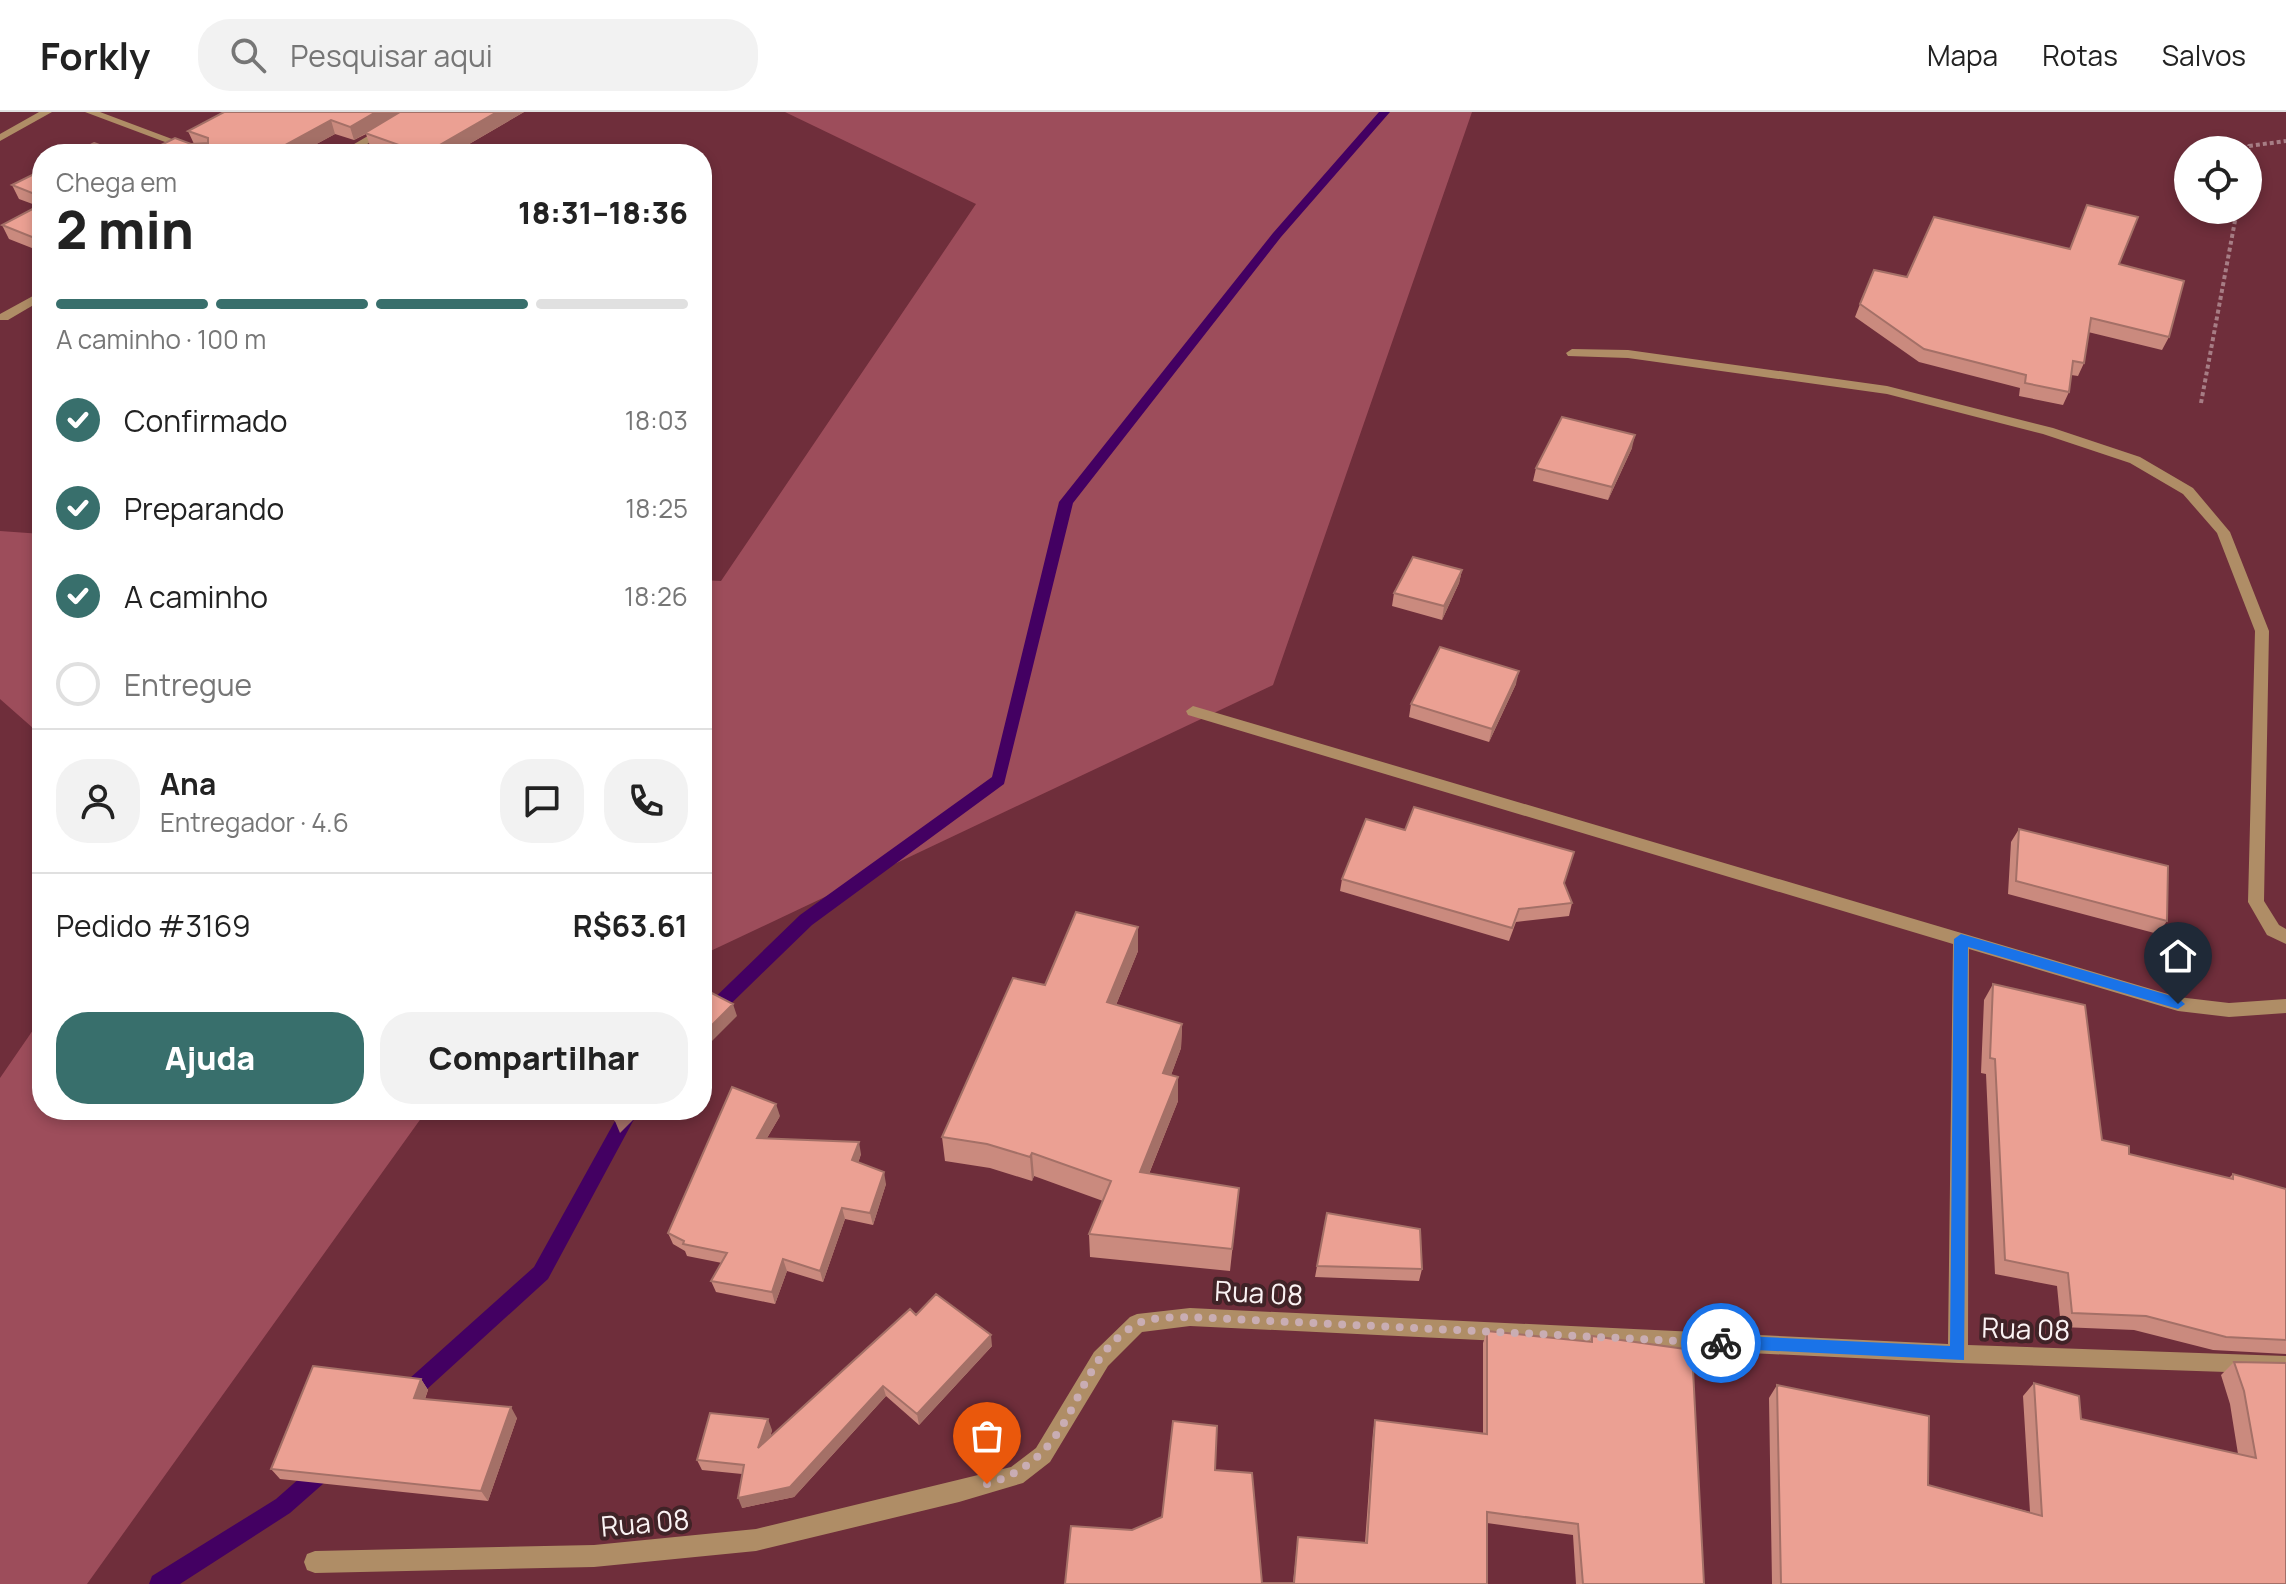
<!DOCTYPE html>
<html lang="pt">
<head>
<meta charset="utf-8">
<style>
	body { margin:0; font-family:Manrope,sans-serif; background:#f2f2f2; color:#222; height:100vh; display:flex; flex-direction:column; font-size:30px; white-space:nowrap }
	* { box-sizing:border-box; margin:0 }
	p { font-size:26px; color:#767676 }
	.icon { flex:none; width:44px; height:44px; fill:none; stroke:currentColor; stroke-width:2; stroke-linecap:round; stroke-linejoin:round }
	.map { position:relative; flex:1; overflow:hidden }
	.drawer { position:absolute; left:32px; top:32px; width:680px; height:976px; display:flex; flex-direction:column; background:#fff; border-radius:32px; box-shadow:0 4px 12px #0003 }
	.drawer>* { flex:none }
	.fabs { position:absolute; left:2174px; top:24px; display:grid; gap:16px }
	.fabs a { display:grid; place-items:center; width:88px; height:88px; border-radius:50%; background:#fff; box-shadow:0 4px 12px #0003; font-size:40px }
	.pin { position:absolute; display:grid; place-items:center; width:68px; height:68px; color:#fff; margin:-82px -34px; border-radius:50% 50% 50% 0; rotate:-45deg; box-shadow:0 0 8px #0007 }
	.pin .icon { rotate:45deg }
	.courier { position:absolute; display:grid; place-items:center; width:80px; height:80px; margin:-40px; border:6px solid #1a73e8; border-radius:50%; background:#fff; color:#222; box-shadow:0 2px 10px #0007 }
	.overview em { font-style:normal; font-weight:800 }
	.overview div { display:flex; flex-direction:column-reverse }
	.overview { display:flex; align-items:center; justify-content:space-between; height:136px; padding:0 24px }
	h1 { font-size:52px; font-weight:800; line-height:60px }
	.bar { display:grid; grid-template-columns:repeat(4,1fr); gap:12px 8px; align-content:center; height:96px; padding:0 24px }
	.bar i { height:10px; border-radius:6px; background:#e0e0e0 }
	.bar .current { background:#386f6c }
	.bar p { grid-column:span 4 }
	.line { display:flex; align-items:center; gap:20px; padding:0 24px; border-top:2px solid #e0e0e0 }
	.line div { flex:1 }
	.round { display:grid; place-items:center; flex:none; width:84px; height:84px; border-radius:32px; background:#f2f2f2 }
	ol { padding:0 24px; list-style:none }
	li { display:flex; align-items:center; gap:24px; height:88px }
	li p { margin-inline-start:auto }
	li .icon { padding:8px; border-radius:50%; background:#386f6c; color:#fff; stroke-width:4 }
	li:last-child { color:#767676 }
	li i { width:44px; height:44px; border:4px solid #e0e0e0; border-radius:50% }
	.button { display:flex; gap:16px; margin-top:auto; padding:16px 24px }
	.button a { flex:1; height:92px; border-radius:32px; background:#386f6c; color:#fff; font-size:32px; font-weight:800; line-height:92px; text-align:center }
	.button a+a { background:#f2f2f2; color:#222 }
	header { display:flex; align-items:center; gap:48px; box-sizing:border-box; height:112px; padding:0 40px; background:#fff; border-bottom:2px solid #e0e0e0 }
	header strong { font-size:38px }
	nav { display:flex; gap:44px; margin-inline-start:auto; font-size:28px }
	.search { width:560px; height:72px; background:#f2f2f2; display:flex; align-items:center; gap:20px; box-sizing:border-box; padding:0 28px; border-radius:32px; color:#767676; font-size:30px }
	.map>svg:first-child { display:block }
	.green { fill:#9d4d5b }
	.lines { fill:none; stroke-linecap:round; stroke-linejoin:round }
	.stream { fill:#430062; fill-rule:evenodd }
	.path { stroke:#a77d85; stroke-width:4; stroke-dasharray:4 3; stroke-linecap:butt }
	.street { fill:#af8d66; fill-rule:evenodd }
	.wall { fill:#ca8a7e }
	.shaded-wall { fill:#a47067 }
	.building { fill:#eba093; stroke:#a47067; stroke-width:2 }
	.route { fill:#1a73e8 }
	.done { stroke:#c9adb3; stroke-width:8; stroke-dasharray:0 14.4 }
	.labels { text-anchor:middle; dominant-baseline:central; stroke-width:8; stroke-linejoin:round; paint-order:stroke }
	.near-street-label { font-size:28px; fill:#faf2f3; stroke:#402327 }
</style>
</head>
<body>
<header>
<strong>Forkly</strong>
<div class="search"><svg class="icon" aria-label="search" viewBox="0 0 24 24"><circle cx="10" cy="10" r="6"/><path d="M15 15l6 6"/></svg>Pesquisar aqui</div>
<nav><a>Mapa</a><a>Rotas</a><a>Salvos</a></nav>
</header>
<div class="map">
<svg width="2286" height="1472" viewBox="0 0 2286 1472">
	<rect width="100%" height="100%" fill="#6f2e3b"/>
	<path class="green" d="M 785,0 L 1472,0 L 1273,573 L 702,843 L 702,468 L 721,469 L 976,92 Z
		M 0,419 L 42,422 L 42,624 L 0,587 Z
		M 42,905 L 42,998 L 427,998 L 87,1472 L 0,1472 L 0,966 Z"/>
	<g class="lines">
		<path class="stream" d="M 1379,0 L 1390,0 L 1281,125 L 1073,391 L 1004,672 L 812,813 L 708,914 L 702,916 L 702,898 L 800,803 L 992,665 L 1059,390 L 1273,121 Z
			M 621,998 L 639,998 L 548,1167 L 414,1289 L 407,1292 L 400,1289 L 397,1282 L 400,1275 L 534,1155 Z
			M 325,1347 L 332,1350 L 335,1357 L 332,1364 L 290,1401 L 180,1472 L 149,1472 L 152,1464 L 276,1387 L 318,1350 Z"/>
		<path class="path" d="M 2248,41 L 2249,34 L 2286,29
			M 2201,291 L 2237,98"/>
		<path class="street" d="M 39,0 L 52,0 L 0,29 L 0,22 Z
			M 85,0 L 100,0 L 212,42 L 197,42 Z
			M 409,0 L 422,0 L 350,42 L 337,42 Z
			M 42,179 L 42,188 L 8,208 L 0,208 L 0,202 Z
			M 1572,237 L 1628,238 L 1887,274 L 2053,316 L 2140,345 L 2193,376 L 2230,420 L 2269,519 L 2264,789 L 2279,813 L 2286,817 L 2286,832 L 2267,823 L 2248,790 L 2255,519 L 2217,421 L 2183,382 L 2130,351 L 2043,322 L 1887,282 L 1628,246 L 1568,244 L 1566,241 Z
			M 1193,594 L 2178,885 L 2229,891 L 2286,887 L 2286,901 L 2229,905 L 2178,899 L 1969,837 L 1968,1233 L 2286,1244 L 2286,1262 L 1958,1251 L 1190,1214 L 1142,1220 L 1108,1254 L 1050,1350 L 1023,1371 L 959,1390 L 756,1439 L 594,1455 L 315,1461 L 307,1458 L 304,1450 L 307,1442 L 315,1439 L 594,1433 L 756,1417 L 1011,1355 L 1036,1336 L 1094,1240 L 1130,1205 L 1137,1202 L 1190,1196 L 1948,1232 L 1953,832 L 1188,603 L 1186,599 Z"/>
	</g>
	<path class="wall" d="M 224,0 L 524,0 L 452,42 L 392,42 L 370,34 L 366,22 L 354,28 L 335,22 L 298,42 L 143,42 L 194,32 L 188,19 Z
		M 42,58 L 42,140 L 9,127 L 2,113 L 38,94 L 19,87 L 12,73 Z
		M 2119,152 L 2169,225 L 2162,238 L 2088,220 L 2084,251 L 2078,264 L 2071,263 L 2069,280 L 2063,293 L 2019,284 L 2020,276 L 1919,250 L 1855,205 L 1860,192 L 1907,165 Z
		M 1632,336 L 1608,388 L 1533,369 L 1536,356 Z
		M 1462,458 L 1459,471 L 1442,508 L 1392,494 L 1394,481 Z
		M 1516,572 L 1489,630 L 1409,605 L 1411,592 Z
		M 2019,717 L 2167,809 L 2158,822 L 2008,782 L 2011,730 Z
		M 1342,767 L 1564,772 L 1572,791 L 1569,804 L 1516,810 L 1509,829 L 1340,779 Z
		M 1138,815 L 1138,839 L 1116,893 L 1182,912 L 1181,936 L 1171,963 L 1178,965 L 1178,989 L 1149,1062 L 1239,1076 L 1230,1159 L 1090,1145 L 1089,1122 L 1103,1089 L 1034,1064 L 1032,1069 L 990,1056 L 945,1049 L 942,1025 L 1045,873 Z
		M 1993,872 L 2102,1028 L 2129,1042 L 2229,1066 L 2233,1062 L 2286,1077 L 2286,1242 L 2213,1238 L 2134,1218 L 2061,1215 L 2057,1174 L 1995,1162 L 1986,962 L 1981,961 L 1984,888 Z
		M 780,1004 L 767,1026 L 861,1042 L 858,1051 L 886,1072 L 873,1113 L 845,1107 L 823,1170 L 787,1159 L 775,1192 L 716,1180 L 711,1169 L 722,1151 L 687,1144 L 685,1139 L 673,1132 L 668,1121 Z
		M 1327,1101 L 1422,1157 L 1419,1169 L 1315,1165 Z
		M 916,1203 L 992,1234 L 919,1313 L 886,1284 L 794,1385 L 742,1396 L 742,1362 L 702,1358 L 697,1348 L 772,1318 L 770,1326 Z
		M 1487,1219 L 1590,1229 L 1592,1224 L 1704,1472 L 1576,1472 L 1573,1423 L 1487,1411 L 1487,1472 L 1065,1472 L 1132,1418 L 1162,1405 L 1215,1358 L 1262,1471 L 1293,1471 L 1298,1425 L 1365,1431 L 1373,1320 L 1375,1308 L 1483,1322 L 1483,1231 Z
		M 2234,1250 L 2286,1251 L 2286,1472 L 1772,1472 L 1769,1286 L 1777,1273 L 1928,1373 L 2030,1400 L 2023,1284 L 2034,1271 L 2081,1307 L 2238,1342 L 2230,1292 L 2221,1263 Z
		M 421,1267 L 428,1278 L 425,1287 L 517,1306 L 488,1389 L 280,1367 L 271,1357 Z"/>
	<path class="shaded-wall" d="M 376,0 L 404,0 L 354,28 L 350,15 Z
		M 497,0 L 524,0 L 452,42 L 424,42 Z
		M 331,8 L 335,22 L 298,42 L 269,42 Z
		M 1635,323 L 1632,336 L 1608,388 L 1612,375 Z
		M 1462,458 L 1459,471 L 1442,508 L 1444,494 Z
		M 1519,559 L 1516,572 L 1489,630 L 1492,617 Z
		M 1138,815 L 1138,839 L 1107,915 L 1107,890 Z
		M 733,892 L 737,904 L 702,939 L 702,923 Z
		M 1182,912 L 1181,936 L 1163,985 L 1163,961 Z
		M 1178,965 L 1178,989 L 1140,1084 L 1140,1060 Z
		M 776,992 L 780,1004 L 760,1038 L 757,1026 Z
		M 626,998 L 643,998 L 620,1021 L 615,1009 Z
		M 859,1030 L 861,1042 L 855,1060 L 852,1048 Z
		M 1032,1041 L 1034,1064 L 1032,1069 L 1030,1045 Z
		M 884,1060 L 886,1072 L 873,1113 L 870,1101 Z
		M 842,1096 L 845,1107 L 823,1170 L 820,1159 Z
		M 783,1147 L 787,1159 L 775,1192 L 772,1180 Z
		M 991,1223 L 992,1234 L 919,1313 L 917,1302 Z
		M 421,1267 L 428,1278 L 421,1297 L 414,1286 Z
		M 883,1274 L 886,1284 L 794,1385 L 742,1396 L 738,1386 Z
		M 511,1295 L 517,1306 L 488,1389 L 481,1379 Z
		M 768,1307 L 772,1318 L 763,1346 L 758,1336 Z"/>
	<path class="building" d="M 224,0 L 376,0 L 350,15 L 331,8 L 269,42 L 143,42 L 175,26 L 191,32 L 208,31 L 208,26 L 188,19 Z
		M 400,0 L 497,0 L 424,42 L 365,21 Z
		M 94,31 L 123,42 L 73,42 Z
		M 42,58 L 42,85 L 12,73 Z
		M 42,92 L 42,129 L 2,113 Z
		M 2087,93 L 2138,105 L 2119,152 L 2184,169 L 2169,225 L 2091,206 L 2084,251 L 2073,249 L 2069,280 L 2025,271 L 2026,263 L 1924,237 L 1860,192 L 1874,158 L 1907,165 L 1934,105 L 2070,137 Z
		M 1562,305 L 1635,323 L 1612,375 L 1536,356 Z
		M 1413,445 L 1462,458 L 1444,494 L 1394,481 Z
		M 1440,535 L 1519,559 L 1492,617 L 1411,592 Z
		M 1414,695 L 1574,740 L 1564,771 L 1572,791 L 1519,797 L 1512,816 L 1342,767 L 1366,707 L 1405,718 Z
		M 2019,717 L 2168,754 L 2167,809 L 2016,769 Z
		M 1076,800 L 1138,815 L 1107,890 L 1182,912 L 1163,961 L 1178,965 L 1140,1060 L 1239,1076 L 1232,1137 L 1089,1122 L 1111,1069 L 1032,1041 L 1030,1045 L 987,1032 L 942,1025 L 1013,866 L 1045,873 Z
		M 1993,872 L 2085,893 L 2102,1028 L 2129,1034 L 2129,1042 L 2233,1067 L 2233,1062 L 2286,1077 L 2286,1228 L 2226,1225 L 2146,1204 L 2072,1201 L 2068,1161 L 2005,1148 L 1995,947 L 1990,946 Z
		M 702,876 L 733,892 L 702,923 Z
		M 732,975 L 776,992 L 757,1026 L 859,1030 L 852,1048 L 884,1060 L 870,1101 L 842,1096 L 820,1159 L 783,1147 L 772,1180 L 711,1169 L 727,1141 L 683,1132 L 684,1129 L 668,1121 Z
		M 619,998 L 626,998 L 615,1009 Z
		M 1327,1101 L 1420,1117 L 1422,1157 L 1317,1154 Z
		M 936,1182 L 991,1223 L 917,1302 L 883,1274 L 790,1375 L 738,1386 L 744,1353 L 697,1348 L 710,1301 L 768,1307 L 758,1336 L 910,1197 L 916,1203 Z
		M 1487,1219 L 1592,1230 L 1592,1224 L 1692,1238 L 1704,1472 L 1583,1472 L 1578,1412 L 1487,1400 L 1487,1472 L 1065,1472 L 1071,1414 L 1132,1418 L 1162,1405 L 1173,1309 L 1217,1314 L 1215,1358 L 1252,1361 L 1262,1471 L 1294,1471 L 1298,1425 L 1367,1431 L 1375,1308 L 1487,1322 Z
		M 2234,1250 L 2286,1251 L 2286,1472 L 1781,1472 L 1777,1273 L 1929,1304 L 1928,1373 L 2042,1404 L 2034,1271 L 2079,1284 L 2081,1307 L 2256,1346 L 2244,1279 Z
		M 313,1254 L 421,1267 L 414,1286 L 511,1295 L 481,1379 L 271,1357 Z"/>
	<path class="route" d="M 1961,822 L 2178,886 L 2185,892 L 2178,897 L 1968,835 L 1964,1248 L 1715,1236 L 1715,1225 L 1721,1223 L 1950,1234 L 1954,827 Z"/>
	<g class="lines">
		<path class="done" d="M 987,1372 C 1084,1343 1066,1255 1135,1213 C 1150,1204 1173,1206 1190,1205 L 1721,1231"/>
	</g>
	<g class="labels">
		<g class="near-street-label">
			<text transform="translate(1259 1180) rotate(3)">Rua 08</text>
			<text transform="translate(2026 1216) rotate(2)">Rua 08</text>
			<text transform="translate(645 1410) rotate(-5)">Rua 08</text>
		</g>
	</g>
</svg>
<div class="fabs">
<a><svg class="icon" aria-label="locate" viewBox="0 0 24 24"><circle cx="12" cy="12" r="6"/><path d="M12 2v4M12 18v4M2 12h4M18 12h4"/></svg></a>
</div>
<div class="pin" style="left:987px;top:1372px;background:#ea580c"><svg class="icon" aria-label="bag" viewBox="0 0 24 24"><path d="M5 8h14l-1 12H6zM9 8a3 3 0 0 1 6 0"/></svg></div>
<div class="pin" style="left:2178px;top:892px;background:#1f2937"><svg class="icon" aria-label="home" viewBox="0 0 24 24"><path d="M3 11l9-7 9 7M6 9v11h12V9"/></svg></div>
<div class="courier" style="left:1721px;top:1231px"><svg class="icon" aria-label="bike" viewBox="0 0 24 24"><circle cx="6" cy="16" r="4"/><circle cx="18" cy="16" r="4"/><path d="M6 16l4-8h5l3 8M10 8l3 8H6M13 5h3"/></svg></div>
<section class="drawer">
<div class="overview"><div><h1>2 min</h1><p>Chega em</p></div><em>18:31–18:36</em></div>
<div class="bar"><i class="current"></i><i class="current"></i><i class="current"></i><i></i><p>A caminho · 100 m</p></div>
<ol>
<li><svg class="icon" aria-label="check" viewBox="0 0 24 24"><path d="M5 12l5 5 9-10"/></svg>Confirmado<p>18:03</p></li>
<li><svg class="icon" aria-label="check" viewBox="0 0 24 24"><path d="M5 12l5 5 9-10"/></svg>Preparando<p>18:25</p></li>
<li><svg class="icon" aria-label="check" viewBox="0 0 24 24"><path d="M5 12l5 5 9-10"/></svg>A caminho<p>18:26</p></li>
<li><i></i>Entregue</li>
</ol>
<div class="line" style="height:144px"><a class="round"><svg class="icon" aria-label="person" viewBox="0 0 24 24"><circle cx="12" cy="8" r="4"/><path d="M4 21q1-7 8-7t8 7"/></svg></a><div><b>Ana</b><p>Entregador · 4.6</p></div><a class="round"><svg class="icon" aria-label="chat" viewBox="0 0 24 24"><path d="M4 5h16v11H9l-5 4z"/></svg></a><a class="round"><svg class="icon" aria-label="phone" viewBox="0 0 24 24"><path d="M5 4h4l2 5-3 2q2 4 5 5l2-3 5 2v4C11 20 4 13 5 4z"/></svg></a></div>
<div class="line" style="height:104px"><div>Pedido #3169</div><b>R$63.61</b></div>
<div class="button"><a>Ajuda</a><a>Compartilhar</a></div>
</section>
</div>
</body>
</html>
